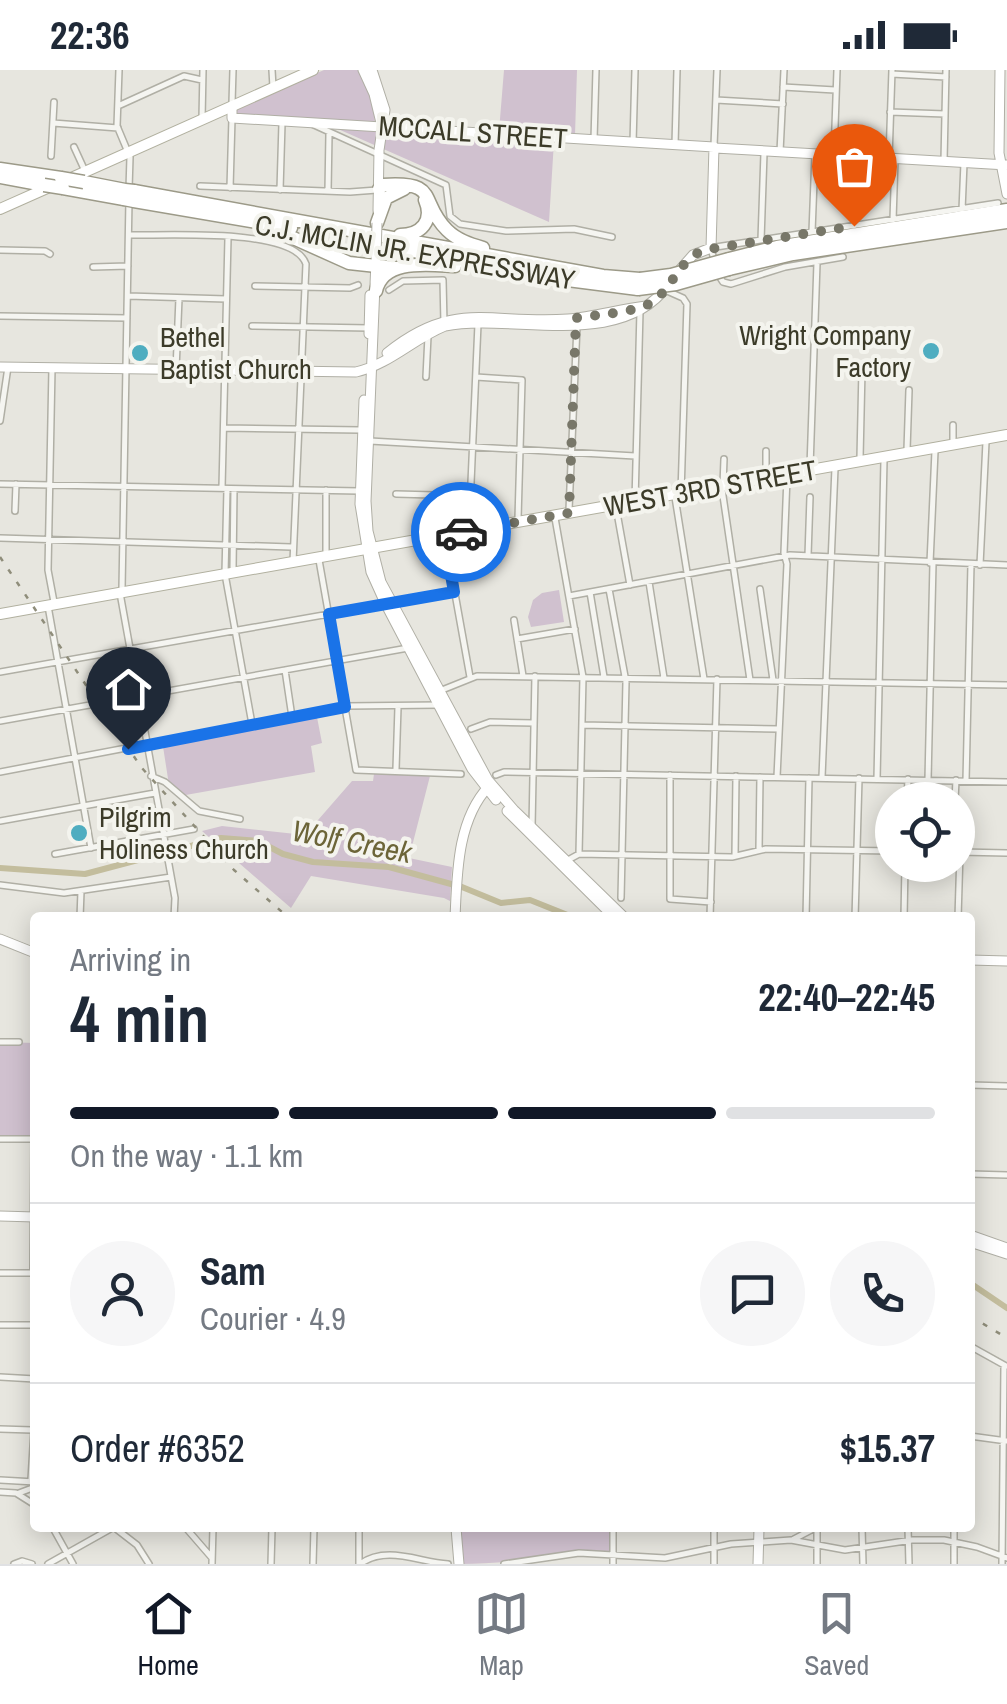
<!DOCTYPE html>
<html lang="en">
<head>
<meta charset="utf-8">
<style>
	body { margin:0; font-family:"Archivo Narrow",sans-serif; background:#f6f6f7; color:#1f2937; height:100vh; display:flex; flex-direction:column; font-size:38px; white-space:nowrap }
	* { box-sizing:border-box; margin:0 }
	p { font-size:32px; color:#747a83 }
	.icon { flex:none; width:55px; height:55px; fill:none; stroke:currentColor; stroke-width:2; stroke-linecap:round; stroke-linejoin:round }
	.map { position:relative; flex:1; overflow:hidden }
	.panel { position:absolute; left:30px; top:842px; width:945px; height:620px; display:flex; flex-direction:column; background:#fff; border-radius:10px; box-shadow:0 5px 25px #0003 }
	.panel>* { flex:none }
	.tools { position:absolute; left:875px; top:712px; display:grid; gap:20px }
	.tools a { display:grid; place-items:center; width:100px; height:100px; border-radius:50%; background:#fff; box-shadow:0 5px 25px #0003; font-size:50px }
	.pin { position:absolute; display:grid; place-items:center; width:85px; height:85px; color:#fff; margin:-102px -42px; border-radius:50% 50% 50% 0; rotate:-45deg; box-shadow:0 0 10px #0007 }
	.pin .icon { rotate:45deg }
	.courier { position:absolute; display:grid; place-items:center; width:100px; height:100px; margin:-50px; border:8px solid #1a73e8; border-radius:50%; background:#fff; color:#222; box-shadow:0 2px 12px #0007 }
	.head em { font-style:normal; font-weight:700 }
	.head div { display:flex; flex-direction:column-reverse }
	.head { display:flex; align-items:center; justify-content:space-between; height:170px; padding:0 40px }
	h1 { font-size:65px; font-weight:700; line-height:75px }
	.bar { display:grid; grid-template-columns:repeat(4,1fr); gap:15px 10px; align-content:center; height:120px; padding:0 40px }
	.bar i { height:12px; border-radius:8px; background:#e0e1e3 }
	.bar .on { background:#111827 }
	.bar p { grid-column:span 4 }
	.line { display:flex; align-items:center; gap:25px; padding:0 40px; border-top:2px solid #e0e1e3 }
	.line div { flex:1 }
	.round { display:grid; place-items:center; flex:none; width:105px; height:105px; border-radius:52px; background:#f6f6f7 }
	.status { display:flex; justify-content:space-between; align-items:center; height:70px; padding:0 50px; background:#fff; direction:ltr }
	.status svg { height:28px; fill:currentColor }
	.tab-bar { display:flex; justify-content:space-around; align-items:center; height:140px; border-top:2px solid #e0e1e3; background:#fff; font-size:28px; color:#747a83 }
	.tab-bar a { display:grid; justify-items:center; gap:5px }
	.tab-bar .on { color:#111827 }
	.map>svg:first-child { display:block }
	.green { fill:#d0c1cf }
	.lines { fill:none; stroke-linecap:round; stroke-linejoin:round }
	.river { stroke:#c3bd9d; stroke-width:6 }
	.street-casing { stroke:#b0afa5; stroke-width:8 }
	.secondary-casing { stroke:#b0afa5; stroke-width:11 }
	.primary-casing { stroke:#b1b09f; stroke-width:12 }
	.highway-casing { stroke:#9c9a88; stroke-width:15 }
	.street { stroke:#f5f5f1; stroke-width:5 }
	.secondary { stroke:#fff; stroke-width:9 }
	.primary { stroke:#fff; stroke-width:10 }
	.highway { stroke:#fff; stroke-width:12 }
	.rail { stroke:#8f8d7a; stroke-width:2.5; stroke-dasharray:5 10; stroke-linecap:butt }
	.secondary-bridge-casing { stroke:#b0afa5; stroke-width:11; stroke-linecap:butt }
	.highway-bridge-casing { stroke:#9c9a88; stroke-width:15; stroke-linecap:butt }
	.secondary-bridge { stroke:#fff; stroke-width:9 }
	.highway-bridge { stroke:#fff; stroke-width:12 }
	.done { stroke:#787769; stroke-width:10; stroke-dasharray:0 18 }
	.route { stroke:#1a73e8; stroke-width:12 }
	.poi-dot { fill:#4fadc0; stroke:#f4f4ee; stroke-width:4 }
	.labels { text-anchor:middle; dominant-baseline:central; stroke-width:8; stroke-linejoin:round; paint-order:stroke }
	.street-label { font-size:28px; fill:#3c3b29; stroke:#f4f4ee }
	.poi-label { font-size:28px; fill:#3c3b29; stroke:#f4f4ee; text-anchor:start }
	.water-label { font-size:30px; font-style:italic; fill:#6c6538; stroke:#f4f4ee }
</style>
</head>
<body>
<div class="status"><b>22:36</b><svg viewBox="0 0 49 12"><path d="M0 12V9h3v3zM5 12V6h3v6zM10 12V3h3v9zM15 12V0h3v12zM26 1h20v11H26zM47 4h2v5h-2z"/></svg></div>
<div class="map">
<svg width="1007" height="1494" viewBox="0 0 1007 1494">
	<rect width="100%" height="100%" fill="#e7e6df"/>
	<path class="green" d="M 324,0 L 360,0 L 373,36 L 375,52 L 236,44 L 236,39 Z
		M 504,0 L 577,0 L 575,65 L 499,61 Z
		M 338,59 L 554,71 L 549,152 Z
		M 559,520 L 564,552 L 531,557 L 528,547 L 533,530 L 542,523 Z
		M 316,642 L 322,673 L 311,676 L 315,702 L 180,726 L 169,715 L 162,670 Z
		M 374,704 L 430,706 L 409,788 L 452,797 L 450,831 L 444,828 L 311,806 L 291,838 L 202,761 L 222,756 L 305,765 L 352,711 L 373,711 Z
		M 0,972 L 35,973 L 35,1069 L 0,1069 Z
		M 456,1458 L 612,1458 L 614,1485 C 562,1484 512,1494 459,1494 Z"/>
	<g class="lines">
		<path class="river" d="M 0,798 L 85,804 L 221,768 L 258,771 L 283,784 L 313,792 L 389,797 L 462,817 L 501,833 L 530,830 L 575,848
			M 970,1213 L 1007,1238"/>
		<defs>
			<path id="street" d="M 119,0 L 117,56 L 130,87 L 129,119
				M 272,0 L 273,17
				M 892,4 L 946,7
				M 783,17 L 835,20
				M 716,30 L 783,34
				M 232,33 L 233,0
				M 118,36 L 184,6 L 202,10
				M 890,42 L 945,44
				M 202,49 L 203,0
				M 53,53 L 118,58
				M 312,54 L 446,115 L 450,146 L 460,154 L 506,161 L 574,159 L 612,167
				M 594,70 L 596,0
				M 633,73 L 635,0
				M 675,75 L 677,0
				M 714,76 L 717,0
				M 74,77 L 85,101
				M 780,82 L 784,0
				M 834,85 L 837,0
				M 51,86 L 54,32
				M 889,88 L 892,0
				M 944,91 L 946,0
				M 200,116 L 350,122 L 377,120
				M 230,118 L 232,48
				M 280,120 L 282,53
				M 328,121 L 329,64
				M 962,140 L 964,93
				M 893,150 L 895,89
				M 854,156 L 857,86
				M 812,162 L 815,85
				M 129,165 C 164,166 294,157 306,194 L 293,492
				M 761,170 L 764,83
				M 0,180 L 45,181 L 50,184
				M 714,190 L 711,178 L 716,177 L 998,133
				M 93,197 L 128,196
				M 719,206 L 723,212 L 731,214 L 785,197 L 843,187
				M 255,216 L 350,218 L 358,215
				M 389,220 L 403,211 L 443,210 L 444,254
				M 665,220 L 683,228 L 687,234 L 681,423
				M 128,226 L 226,229
				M 0,246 L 127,248
				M 252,256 L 369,258
				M 52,298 L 48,500 L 54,532
				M 176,300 L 179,228
				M 426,307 L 428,266
				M 476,307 L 522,310 L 518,449
				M 0,351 L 8,297
				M 224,358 L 360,360
				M 370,371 L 635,386
				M 953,372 L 953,355
				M 907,380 L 909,320
				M 860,388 L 862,299
				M 810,397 L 817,193
				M 766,408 L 766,381
				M 0,414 L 359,421
				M 723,415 L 724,389
				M 222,418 L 228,168
				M 227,419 L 225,504 L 252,654
				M 722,419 L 750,610
				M 396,424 L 471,426
				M 675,427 L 704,609
				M 635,431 L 640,241
				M 616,437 L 630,515
				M 569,440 L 577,256
				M 15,441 L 16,414
				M 555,448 L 583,607 L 579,784
				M 469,458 L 478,254
				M 0,468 L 291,477
				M 445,468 L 470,607
				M 326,486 L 326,420
				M 808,486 L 810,427
				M 319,490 L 356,700 L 461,704
				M 930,493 L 935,381
				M 980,495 L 986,372
				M 233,500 L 234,419
				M 649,512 L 664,608
				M 122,519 L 129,130
				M 609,519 L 626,612 L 621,828
				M 760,519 L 773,610
				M 590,522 L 604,607
				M 120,523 L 175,828 L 174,848
				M 569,526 L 790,485 L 1007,495
				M 48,536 L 91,778
				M 514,550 L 523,606
				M 517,569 L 575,559
				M 285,600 L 292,647
				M 0,602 L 454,522
				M 442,620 L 477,606 L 1007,615
				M 0,651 L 408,578
				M 582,655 L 779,659
				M 471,659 L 490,652 L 534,653
				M 396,699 L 398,637
				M 0,702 L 347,636 L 439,635
				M 496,705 L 504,702 L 1007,712
				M 670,705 L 670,829 L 711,832
				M 151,706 L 165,712 L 199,741 L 240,749
				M 777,707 L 787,494 L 784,483 L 787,407
				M 822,707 L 835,398
				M 877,709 L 884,390
				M 928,710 L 933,493
				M 966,711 L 971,494
				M 907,730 L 908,709
				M 955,730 L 956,710
				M 0,751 L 155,723
				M 532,757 L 535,606
				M 759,779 L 760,707
				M 960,782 L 1007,783
				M 55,784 L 194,759
				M 735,786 L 736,706
				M 568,790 L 579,784 L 732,787 L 766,779 L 892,781
				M 0,815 L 64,823 L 171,807
				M 80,848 L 81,821
				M 710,848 L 717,609
				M 806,848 L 809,708
				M 855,848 L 859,708
				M 904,848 L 905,795
				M 958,848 L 960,782
				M 0,972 L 19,972
				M 970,1015 L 1007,1016
				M 0,1069 L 35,1069
				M 970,1104 L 1007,1105
				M 0,1203 L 32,1203
				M 33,1203 L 34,1069
				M 0,1255 L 35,1255
				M 970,1276 L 1006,1296
				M 0,1307 L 35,1309
				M 0,1359 L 32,1360
				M 970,1366 L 1007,1371
				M 0,1410 L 35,1412
				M 31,1410 L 35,1343
				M 0,1422 L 16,1423 L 35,1435
				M 19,1423 L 35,1417
				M 53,1458 L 73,1494
				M 115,1458 L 137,1475 L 149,1494
				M 186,1458 L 212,1488
				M 817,1458 L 817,1494
				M 862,1458 L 863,1494
				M 908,1458 L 909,1494
				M 954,1458 L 954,1494
				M 794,1469 L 815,1458
				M 14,1494 L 22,1491 L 32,1494
				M 48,1494 L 112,1458
				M 212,1494 L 213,1458
				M 271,1494 L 272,1458
				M 313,1494 L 314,1458
				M 359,1494 L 359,1458
				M 360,1494 C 387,1475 418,1492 448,1494
				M 504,1494 L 579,1483 L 665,1488 L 731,1474 L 791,1470 L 845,1480 L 912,1470 L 944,1470 L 977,1477 L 1007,1488
				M 613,1494 L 613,1458
				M 714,1494 L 714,1458
				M 1002,1494 L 1004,1295"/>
			<path id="secondary" d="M 363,0 L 374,24 L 382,57
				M 372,0 L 385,40 L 379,80 L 378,141
				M 1000,0 L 999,83 L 1007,124
				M 232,36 L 232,48 L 714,77 L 711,178 L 693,185 L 677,203
				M 715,78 L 1007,95
				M 376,191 L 366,431 L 368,461 L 381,512 L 488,710 L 514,740 L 625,848
				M 369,264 L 370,225
				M 387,283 C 455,228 492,255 568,249 C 594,247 620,239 646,236
				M 0,297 L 356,302 C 390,294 413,269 445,256 C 512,243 621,281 668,215
				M 364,330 L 360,434 L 371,502 L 385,533 L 472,699 L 496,730
				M 507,741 L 615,848
				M 455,848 C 457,804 457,750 489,716
				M 0,869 L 35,883
				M 970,890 L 1007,891
				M 0,1146 L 35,1147
				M 970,1165 L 1007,1178
				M 970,1172 L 1007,1184
				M 456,1458 L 459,1494
				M 758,1494 L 759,1458"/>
			<path id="primary" d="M 69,109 L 313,0
				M 0,139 L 54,115
				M 0,544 L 1007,365"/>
			<path id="highway" d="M 0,99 L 61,108
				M 0,107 L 44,115
				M 84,112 L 125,120
				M 63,118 L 124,129
				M 379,119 L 383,115 C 441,111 418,131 447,160 C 457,170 470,174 483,178
				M 134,121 L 603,206 L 640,209
				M 134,131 L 291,158
				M 377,153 L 386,128 L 404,119
				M 280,162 L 349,193 L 395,198
				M 400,165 C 421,165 434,151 425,130
				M 409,180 L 552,208 L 638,219
				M 729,189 L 777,177 L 1007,140
				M 729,199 L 793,184 L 1007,152
				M 376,221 C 383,188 429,195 455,196"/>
		</defs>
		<use href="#street" class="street-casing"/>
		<use href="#secondary" class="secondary-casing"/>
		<use href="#primary" class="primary-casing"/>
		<use href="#highway" class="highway-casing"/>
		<use href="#street" class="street"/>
		<use href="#secondary" class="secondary"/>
		<use href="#primary" class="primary"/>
		<use href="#highway" class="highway"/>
		<path class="rail" d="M 0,487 L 141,697 L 234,800 L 289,848
			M 970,1246 L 1007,1268"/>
		<defs>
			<path id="secondary-bridge" d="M 376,188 L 377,153"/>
			<path id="highway-bridge" d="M 61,108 L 84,112
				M 44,115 L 63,118
				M 125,120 L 134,121
				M 124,129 L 134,131
				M 640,209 L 671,205 L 729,189
				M 638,219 L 676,214 L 729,199"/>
		</defs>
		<use href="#secondary-bridge" class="secondary-bridge-casing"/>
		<use href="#highway-bridge" class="highway-bridge-casing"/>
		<use href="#secondary-bridge" class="secondary-bridge"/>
		<use href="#highway-bridge" class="highway-bridge"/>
	</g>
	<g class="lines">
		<path class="done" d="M 461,462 L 569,443 L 576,248 C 596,245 640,242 654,231 C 674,215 679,190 704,180 L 854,156"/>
		<path class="route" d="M 128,679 L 345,637 L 329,544 L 454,522 L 444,465 L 461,462"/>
	</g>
	<g class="poi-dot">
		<circle cx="931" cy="281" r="10"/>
		<circle cx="140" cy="283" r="10"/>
		<circle cx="79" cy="763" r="10"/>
	</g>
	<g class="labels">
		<g class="street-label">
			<text transform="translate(473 62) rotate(4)">MCCALL STREET</text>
			<text transform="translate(415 182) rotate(10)">C.J. MCLIN JR. EXPRESSWAY</text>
			<text transform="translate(710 418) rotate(-10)">WEST 3RD STREET</text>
		</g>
		<g class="poi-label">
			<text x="911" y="265" text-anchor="end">Wright Company<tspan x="911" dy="32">Factory</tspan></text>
			<text x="160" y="267">Bethel<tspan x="160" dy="32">Baptist Church</tspan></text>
			<text x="99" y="747">Pilgrim<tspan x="99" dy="32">Holiness Church</tspan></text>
		</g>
		<g class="water-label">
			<text transform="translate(352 771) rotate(11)">Wolf Creek</text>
		</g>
	</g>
</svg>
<div class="tools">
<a><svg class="icon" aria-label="locate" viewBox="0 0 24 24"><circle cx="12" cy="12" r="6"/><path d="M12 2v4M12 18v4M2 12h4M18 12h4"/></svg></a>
</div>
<div class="pin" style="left:854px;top:156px;background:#ea580c"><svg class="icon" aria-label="bag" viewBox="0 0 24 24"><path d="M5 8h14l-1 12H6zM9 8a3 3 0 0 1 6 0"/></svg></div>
<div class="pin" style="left:128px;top:679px;background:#1f2937"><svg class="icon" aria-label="home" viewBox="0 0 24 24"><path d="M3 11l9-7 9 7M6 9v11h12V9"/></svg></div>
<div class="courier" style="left:461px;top:462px"><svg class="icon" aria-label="car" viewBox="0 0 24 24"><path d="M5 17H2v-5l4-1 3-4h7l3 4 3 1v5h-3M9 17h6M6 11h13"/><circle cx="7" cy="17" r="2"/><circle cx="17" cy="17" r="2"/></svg></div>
<section class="panel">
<div class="head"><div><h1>4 min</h1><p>Arriving in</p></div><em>22:40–22:45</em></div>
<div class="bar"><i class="on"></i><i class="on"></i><i class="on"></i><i></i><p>On the way · 1.1 km</p></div>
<div class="line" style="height:180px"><a class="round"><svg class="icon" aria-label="person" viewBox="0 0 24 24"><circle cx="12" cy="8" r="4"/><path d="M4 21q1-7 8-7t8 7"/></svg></a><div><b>Sam</b><p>Courier · 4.9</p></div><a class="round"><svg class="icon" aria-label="chat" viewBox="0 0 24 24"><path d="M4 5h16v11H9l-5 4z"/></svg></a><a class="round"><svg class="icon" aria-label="phone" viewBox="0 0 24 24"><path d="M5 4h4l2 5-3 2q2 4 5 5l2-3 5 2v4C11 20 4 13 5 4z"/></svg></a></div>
<div class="line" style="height:130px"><div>Order #6352</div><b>$15.37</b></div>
</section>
</div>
<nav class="tab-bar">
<a class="on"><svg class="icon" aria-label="home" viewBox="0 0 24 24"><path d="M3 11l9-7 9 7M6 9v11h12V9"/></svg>Home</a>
<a><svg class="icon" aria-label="map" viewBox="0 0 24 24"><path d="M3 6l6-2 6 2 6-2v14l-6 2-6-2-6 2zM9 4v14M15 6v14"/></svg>Map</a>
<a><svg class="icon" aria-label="saved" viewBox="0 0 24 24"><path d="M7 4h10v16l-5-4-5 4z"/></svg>Saved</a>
</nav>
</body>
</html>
